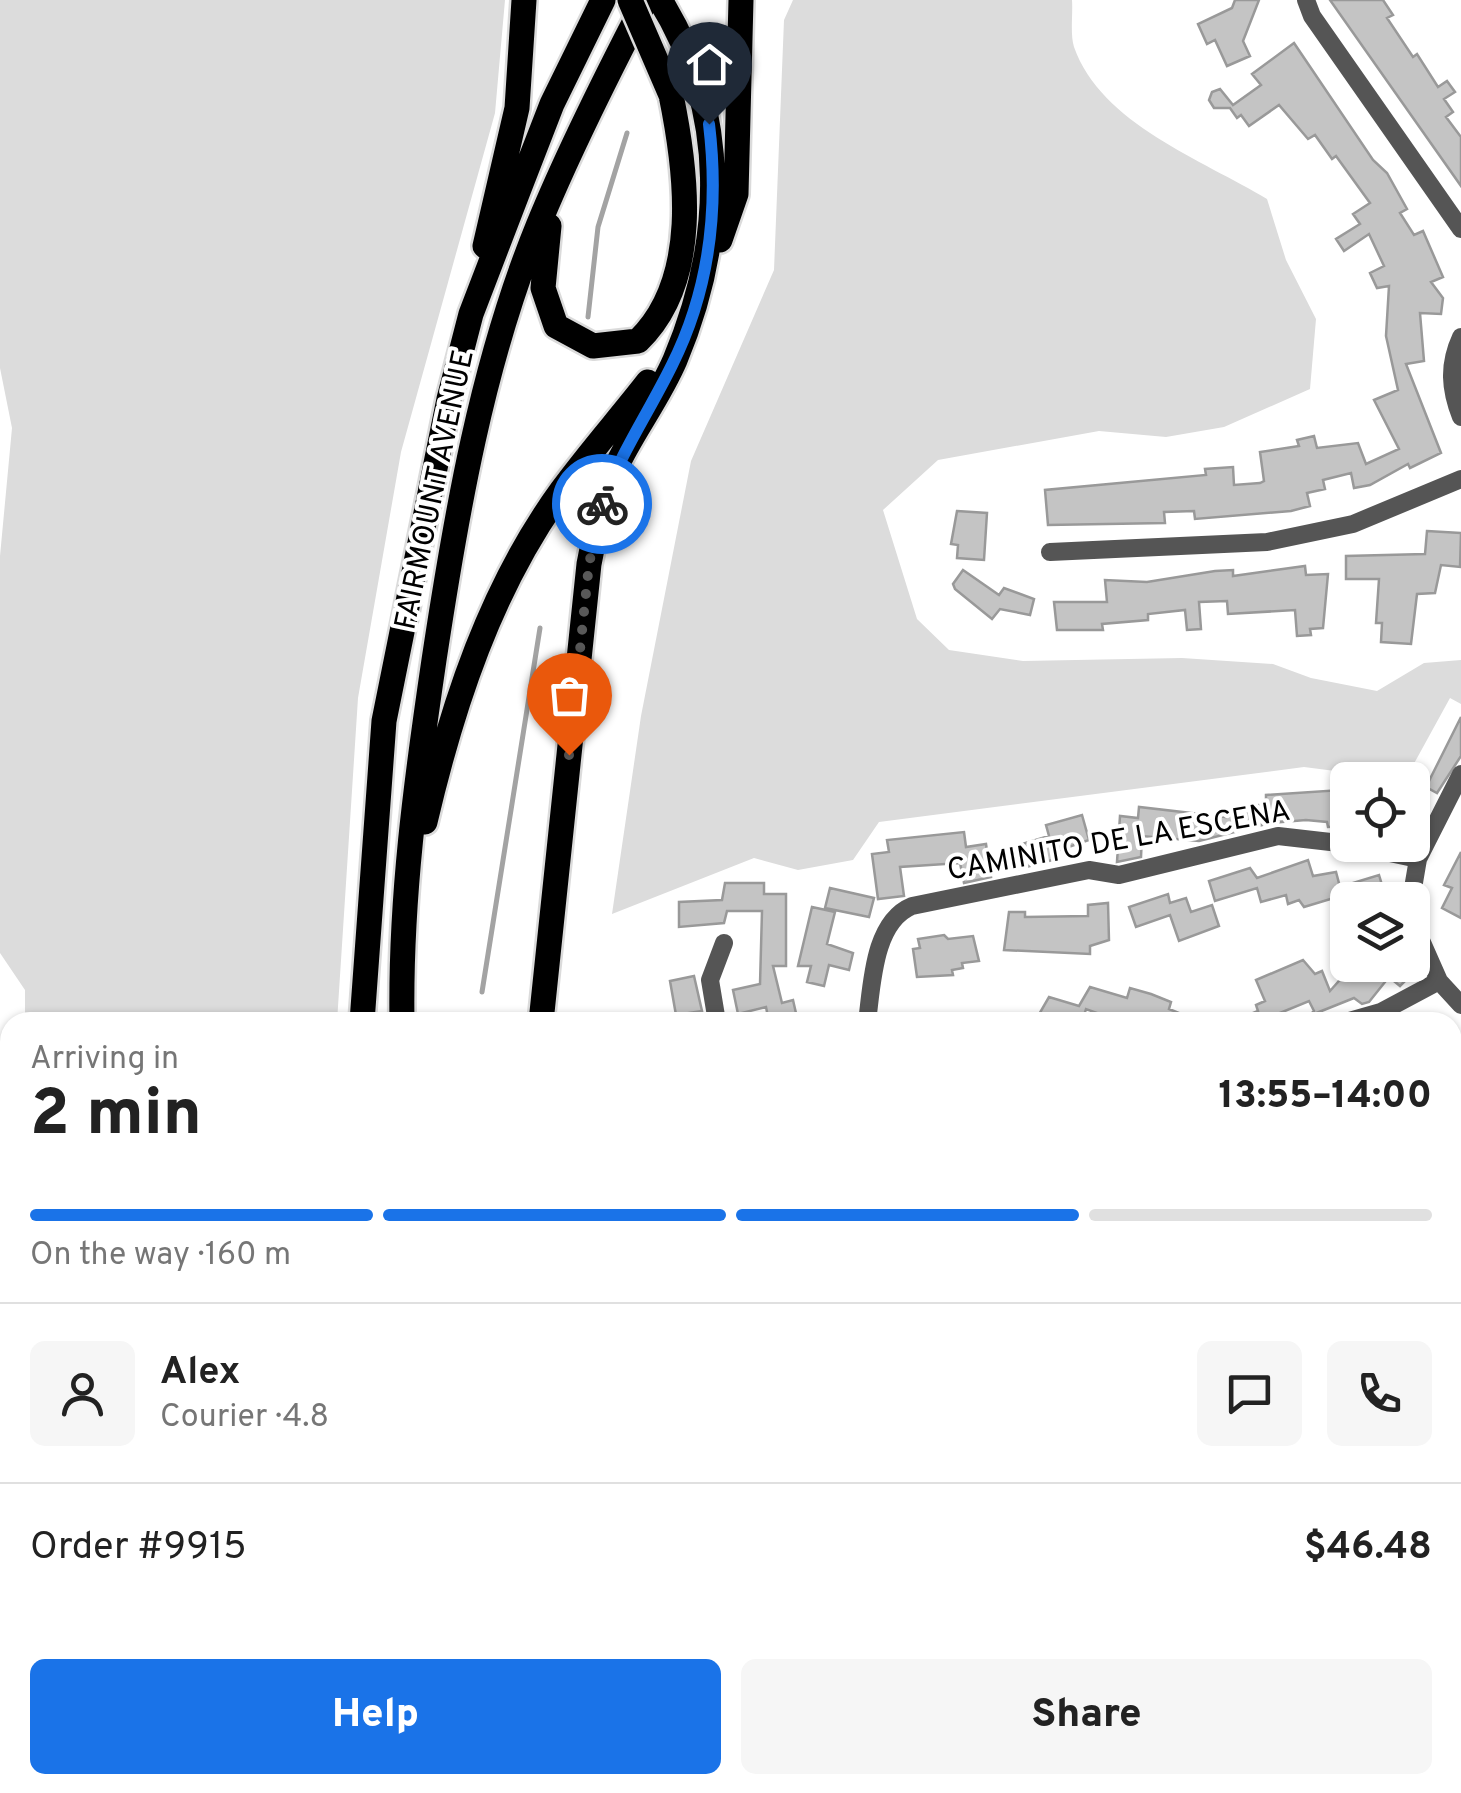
<!DOCTYPE html>
<html lang="en">
<head>
<meta charset="utf-8">
<style>
	body { margin:0; font-family:Overpass,sans-serif; background:#f6f6f6; color:#222; height:100vh; display:flex; flex-direction:column; font-size:38px; white-space:nowrap }
	* { box-sizing:border-box; margin:0 }
	p { font-size:32px; color:#767676 }
	.icon { flex:none; width:55px; height:55px; fill:none; stroke:currentColor; stroke-width:2; stroke-linecap:round; stroke-linejoin:round }
	.map { position:relative; flex:1; overflow:hidden }
	.panel { position:absolute; left:0px; top:1012px; width:1462px; height:782px; display:flex; flex-direction:column; background:#fff; border-radius:30px 30px 0 0; box-shadow:0 2px 8px #0004 }
	.panel>* { flex:none }
	.fabs { position:absolute; left:1330px; top:762px; display:grid; gap:20px }
	.fabs a { display:grid; place-items:center; width:100px; height:100px; border-radius:15px; background:#fff; box-shadow:0 2px 8px #0004; font-size:50px }
	.pin { position:absolute; display:grid; place-items:center; width:85px; height:85px; color:#fff; margin:-102px -42px; border-radius:50% 50% 50% 0; rotate:-45deg; box-shadow:0 0 10px #0007 }
	.pin .icon { rotate:45deg }
	.courier { position:absolute; display:grid; place-items:center; width:100px; height:100px; margin:-50px; border:8px solid #1a73e8; border-radius:50%; background:#fff; color:#222; box-shadow:0 2px 12px #0007 }
	.headline em { font-style:normal; font-weight:800 }
	.headline div { display:flex; flex-direction:column-reverse }
	.headline { display:flex; align-items:center; justify-content:space-between; height:170px; padding:0 30px }
	h1 { font-size:65px; font-weight:800; line-height:75px }
	.bar { display:grid; grid-template-columns:repeat(4,1fr); gap:15px 10px; align-content:center; height:120px; padding:0 30px }
	.bar i { height:12px; border-radius:8px; background:#e0e0e0 }
	.bar .on { background:#1a73e8 }
	.bar p { grid-column:span 4 }
	.line { display:flex; align-items:center; gap:25px; padding:0 30px; border-top:2px solid #e0e0e0 }
	.line div { flex:1 }
	.round { display:grid; place-items:center; flex:none; width:105px; height:105px; border-radius:15px; background:#f6f6f6 }
	.button { display:flex; gap:20px; margin-top:auto; padding:20px 30px }
	.button a { flex:1; height:115px; border-radius:15px; background:#1a73e8; color:#fff; font-size:40px; font-weight:800; line-height:115px; text-align:center }
	.button a+a { background:#f6f6f6; color:#222 }
	.map>svg:first-child { display:block }
	.green { fill:#dcdcdc }
	.lines { fill:none; stroke-linecap:round; stroke-linejoin:round }
	.stream { stroke:#a3a3a3; stroke-width:5 }
	.building { fill:#c4c4c4; stroke:#999; stroke-width:2.5 }
	.primary-casing { stroke:#dbdbdb; stroke-width:30 }
	.motorway-casing { stroke:#dbdbdb; stroke-width:35 }
	.path { stroke:#777; stroke-width:2.5; stroke-dasharray:2.5 5; stroke-linecap:butt }
	.service { stroke:#555; stroke-width:9 }
	.minor { stroke:#555; stroke-width:18 }
	.tertiary { stroke:#555; stroke-width:20 }
	.primary { stroke:#000; stroke-width:25 }
	.motorway { stroke:#000; stroke-width:30 }
	.primary-bridge-casing { stroke:#dbdbdb; stroke-width:30; stroke-linecap:butt }
	.primary-bridge { stroke:#000; stroke-width:25 }
	.done { stroke:#595959; stroke-width:10; stroke-dasharray:0 18 }
	.route { stroke:#1a73e8; stroke-width:12 }
	.labels { text-anchor:middle; dominant-baseline:central; stroke-width:8; stroke-linejoin:round; paint-order:stroke }
	.street-label { font-size:30px; fill:#000; stroke:#fff }
</style>
</head>
<body>
<div class="map">
<svg width="1461" height="1793" viewBox="0 0 1461 1793">
	<rect width="100%" height="100%" fill="#fff"/>
	<path class="green" d="M 0,0 L 505,0 L 495,113 L 401,452 L 358,698 L 337,1022 L 25,1022 L 25,990 L 0,953 L 0,556 L 12,428 L 0,368 Z
		M 793,0 L 1072,0 C 1073,14 1070,34 1074,47 C 1101,124 1203,160 1267,199 L 1286,260 L 1316,319 L 1310,389 L 1224,427 L 1166,437 L 1099,431 L 938,460 L 883,510 L 917,619 L 949,650 L 1023,661 L 1182,658 L 1273,664 L 1311,678 L 1377,691 L 1424,663 L 1461,660 L 1461,704 L 1450,698 L 1405,780 L 1304,767 L 879,822 L 853,860 L 798,870 L 754,858 L 612,914 L 641,716 L 691,461 L 774,270 L 784,20 Z
		M 1453,1602 L 1461,1603 L 1461,1793 L 802,1793 L 794,1785 L 1452,1785 Z"/>
	<g class="lines">
		<path class="stream" d="M 588,317 L 598,227 L 627,133
			M 482,992 L 540,628"/>
	</g>
	<path class="building" d="M 1235,0 L 1259,0 L 1243,41 L 1250,56 L 1227,66 L 1215,40 L 1207,44 L 1198,24 L 1232,8 Z
		M 1330,0 L 1383,0 L 1393,15 L 1387,18 L 1413,57 L 1417,54 L 1438,87 L 1447,81 L 1455,92 L 1444,99 L 1453,112 L 1446,117 L 1461,137 L 1461,186 Z
		M 1294,43 L 1373,160 L 1387,173 L 1407,209 L 1400,213 L 1414,235 L 1423,231 L 1443,277 L 1431,282 L 1443,298 L 1441,314 L 1420,313 L 1424,361 L 1406,364 L 1441,453 L 1410,468 L 1408,464 L 1370,485 L 1354,488 L 1351,473 L 1323,480 L 1325,489 L 1307,493 L 1310,506 L 1291,511 L 1195,519 L 1194,511 L 1164,512 L 1165,523 L 1048,525 L 1045,490 L 1206,475 L 1205,469 L 1233,467 L 1234,485 L 1260,483 L 1264,481 L 1260,452 L 1299,446 L 1297,440 L 1314,436 L 1317,448 L 1358,443 L 1366,464 L 1399,449 L 1374,400 L 1398,390 L 1386,336 L 1389,286 L 1377,288 L 1370,273 L 1384,266 L 1369,234 L 1344,251 L 1336,239 L 1360,224 L 1353,214 L 1370,203 L 1336,156 L 1332,159 L 1315,135 L 1308,139 L 1279,105 L 1249,126 L 1241,115 L 1237,118 L 1230,108 L 1214,108 L 1209,100 L 1212,92 L 1220,89 L 1233,105 L 1261,85 L 1252,74 Z
		M 957,511 L 987,513 L 984,560 L 957,558 L 958,545 L 951,544 Z
		M 1427,531 L 1461,533 L 1460,567 L 1441,565 L 1435,593 L 1417,594 L 1411,644 L 1381,642 L 1382,623 L 1376,623 L 1379,579 L 1346,579 L 1346,556 L 1425,554 Z
		M 1305,566 L 1306,575 L 1328,574 L 1323,628 L 1310,629 L 1311,635 L 1297,636 L 1295,610 L 1228,614 L 1227,601 L 1199,602 L 1201,629 L 1187,630 L 1185,610 L 1148,614 L 1148,620 L 1102,624 L 1103,630 L 1057,630 L 1054,602 L 1107,602 L 1105,580 L 1147,582 L 1215,571 L 1233,570 L 1233,576 Z
		M 963,570 L 999,595 L 1004,588 L 1034,599 L 1030,615 L 1000,609 L 992,619 L 955,589 L 953,584 Z
		M 1461,717 L 1461,756 L 1437,793 L 1426,787 Z
		M 1341,790 L 1348,826 L 1328,827 L 1327,822 L 1306,820 L 1270,823 L 1199,841 L 1142,836 L 1141,857 L 1117,862 L 1120,816 L 1138,818 L 1139,807 L 1226,817 L 1225,810 L 1266,804 L 1266,795 Z
		M 1082,815 L 1089,840 L 1054,852 L 1056,859 L 1015,870 L 1009,848 L 1049,836 L 1046,825 Z
		M 964,832 L 966,847 L 986,844 L 991,877 L 964,883 L 960,863 L 900,867 L 904,896 L 878,899 L 872,854 L 889,852 L 887,840 Z
		M 1461,852 L 1461,918 L 1442,908 L 1452,888 L 1444,885 Z
		M 1308,860 L 1313,876 L 1336,872 L 1340,887 L 1379,875 L 1385,895 L 1368,900 L 1337,897 L 1304,907 L 1299,900 L 1288,904 L 1286,895 L 1261,902 L 1257,888 L 1215,901 L 1209,881 L 1250,868 L 1257,878 Z
		M 725,883 L 764,883 L 764,894 L 786,894 L 786,966 L 773,966 L 782,1003 L 793,1000 L 798,1022 L 769,1022 L 766,1007 L 738,1014 L 733,990 L 760,984 L 762,911 L 727,911 L 724,923 L 679,927 L 679,902 L 722,900 Z
		M 830,888 L 874,898 L 869,917 L 825,908 Z
		M 1168,894 L 1170,903 L 1186,898 L 1191,912 L 1212,905 L 1219,926 L 1179,941 L 1170,915 L 1136,927 L 1129,907 Z
		M 1108,903 L 1109,940 L 1090,946 L 1090,954 L 1004,950 L 1009,912 L 1025,912 L 1025,917 L 1088,916 L 1088,905 Z
		M 812,907 L 835,912 L 827,944 L 853,953 L 849,970 L 829,965 L 824,986 L 807,982 L 811,966 L 798,966 Z
		M 944,935 L 948,939 L 973,936 L 979,961 L 962,963 L 963,968 L 952,970 L 953,975 L 917,977 L 913,949 L 920,948 L 918,939 Z
		M 1303,960 L 1315,974 L 1322,971 L 1330,991 L 1353,965 L 1407,965 L 1415,971 L 1400,986 L 1389,977 L 1369,1002 L 1362,1004 L 1354,998 L 1309,1016 L 1314,1011 L 1309,1001 L 1275,1015 L 1278,1022 L 1231,1022 L 1258,1011 L 1256,1005 L 1265,1001 L 1256,980 Z
		M 694,976 L 702,1011 L 676,1015 L 670,981 Z
		M 1090,987 L 1127,998 L 1130,988 L 1151,994 L 1171,1002 L 1169,1009 L 1201,1022 L 1122,1022 L 1086,1009 L 1082,1022 L 1038,1016 L 1049,997 L 1079,1006 Z"/>
	<g class="lines">
		<defs>
			<path id="primary" d="M 549,226 L 543,288 L 556,326 L 593,346 L 638,341 C 701,280 687,173 671,95
				M 720,240 L 736,194 L 741,0
				M 485,246 L 517,108 L 524,0
				M 425,822 C 452,706 491,587 562,490 C 589,453 620,418 648,382
				M 362,1022 L 384,721 L 449,399 L 471,314 L 519,189 L 552,104 L 603,0
				M 402,1022 C 400,900 416,782 434,660 C 456,515 482,363 538,226 C 569,150 608,73 646,0
				M 541,1022 L 589,564 C 596,529 602,493 619,461 C 636,427 660,395 675,360 C 725,241 730,113 660,0
				M 234,1793 L 236,1785
				M 286,1793 L 290,1785"/>
			<path id="motorway" d="M 352,1785 L 365,1793
				M 428,1785 L 430,1793
				M 57,1793 L 68,1785
				M 114,1793 L 118,1785"/>
		</defs>
		<use href="#primary" class="primary-casing"/>
		<use href="#motorway" class="motorway-casing"/>
		<path class="path" d="M 168,1793 L 172,1785"/>
		<path class="service" d="M 507,1785 L 508,1793"/>
		<path class="minor" d="M 1306,0 L 1312,16 L 1461,229
			M 1461,337 C 1448,365 1450,389 1461,417
			M 1050,552 L 1267,542 L 1353,524 L 1461,479
			M 1352,845 L 1418,859 L 1411,900
			M 1418,859 L 1461,774
			M 1412,920 L 1439,981 L 1461,1005
			M 717,1022 L 710,980 L 724,943
			M 867,1022 C 872,986 873,922 912,906 L 1089,870 L 1119,875 L 1278,836 L 1348,844
			M 1346,1022 L 1381,1012 L 1439,981
			M 1452,1391 L 1461,1391"/>
		<path class="tertiary" d="M 626,1785 L 632,1793"/>
		<use href="#primary" class="primary"/>
		<use href="#motorway" class="motorway"/>
		<defs>
			<path id="primary-bridge" d="M 630,0 L 671,95"/>
		</defs>
		<use href="#primary-bridge" class="primary-bridge-casing"/>
		<use href="#primary-bridge" class="primary-bridge"/>
	</g>
	<g class="lines">
		<path class="done" d="M 569,755 L 589,564 L 602,504"/>
		<path class="route" d="M 602,504 C 620,454 649,412 672,365 C 710,289 719,207 709,124"/>
	</g>
	<g class="labels">
		<g class="street-label">
			<text transform="translate(436 490) rotate(-78)">FAIRMOUNT AVENUE</text>
			<text transform="translate(1119 842) rotate(-10)">CAMINITO DE LA ESCENA</text>
		</g>
	</g>
</svg>
<div class="fabs">
<a><svg class="icon" aria-label="locate" viewBox="0 0 24 24"><circle cx="12" cy="12" r="6"/><path d="M12 2v4M12 18v4M2 12h4M18 12h4"/></svg></a>
<a><svg class="icon" aria-label="layers" viewBox="0 0 24 24"><path d="M12 4l9 5-9 5-9-5zM3 14l9 5 9-5"/></svg></a>
</div>
<div class="pin" style="left:569px;top:755px;background:#ea580c"><svg class="icon" aria-label="bag" viewBox="0 0 24 24"><path d="M5 8h14l-1 12H6zM9 8a3 3 0 0 1 6 0"/></svg></div>
<div class="pin" style="left:709px;top:124px;background:#1f2937"><svg class="icon" aria-label="home" viewBox="0 0 24 24"><path d="M3 11l9-7 9 7M6 9v11h12V9"/></svg></div>
<div class="courier" style="left:602px;top:504px"><svg class="icon" aria-label="bike" viewBox="0 0 24 24"><circle cx="6" cy="16" r="4"/><circle cx="18" cy="16" r="4"/><path d="M6 16l4-8h5l3 8M10 8l3 8H6M13 5h3"/></svg></div>
<section class="panel">
<div class="headline"><div><h1>2 min</h1><p>Arriving in</p></div><em>13:55–14:00</em></div>
<div class="bar"><i class="on"></i><i class="on"></i><i class="on"></i><i></i><p>On the way · 160 m</p></div>
<div class="line" style="height:180px"><a class="round"><svg class="icon" aria-label="person" viewBox="0 0 24 24"><circle cx="12" cy="8" r="4"/><path d="M4 21q1-7 8-7t8 7"/></svg></a><div><b>Alex</b><p>Courier · 4.8</p></div><a class="round"><svg class="icon" aria-label="chat" viewBox="0 0 24 24"><path d="M4 5h16v11H9l-5 4z"/></svg></a><a class="round"><svg class="icon" aria-label="phone" viewBox="0 0 24 24"><path d="M5 4h4l2 5-3 2q2 4 5 5l2-3 5 2v4C11 20 4 13 5 4z"/></svg></a></div>
<div class="line" style="height:130px"><div>Order #9915</div><b>$46.48</b></div>
<div class="button"><a>Help</a><a>Share</a></div>
</section>
</div>
</body>
</html>
